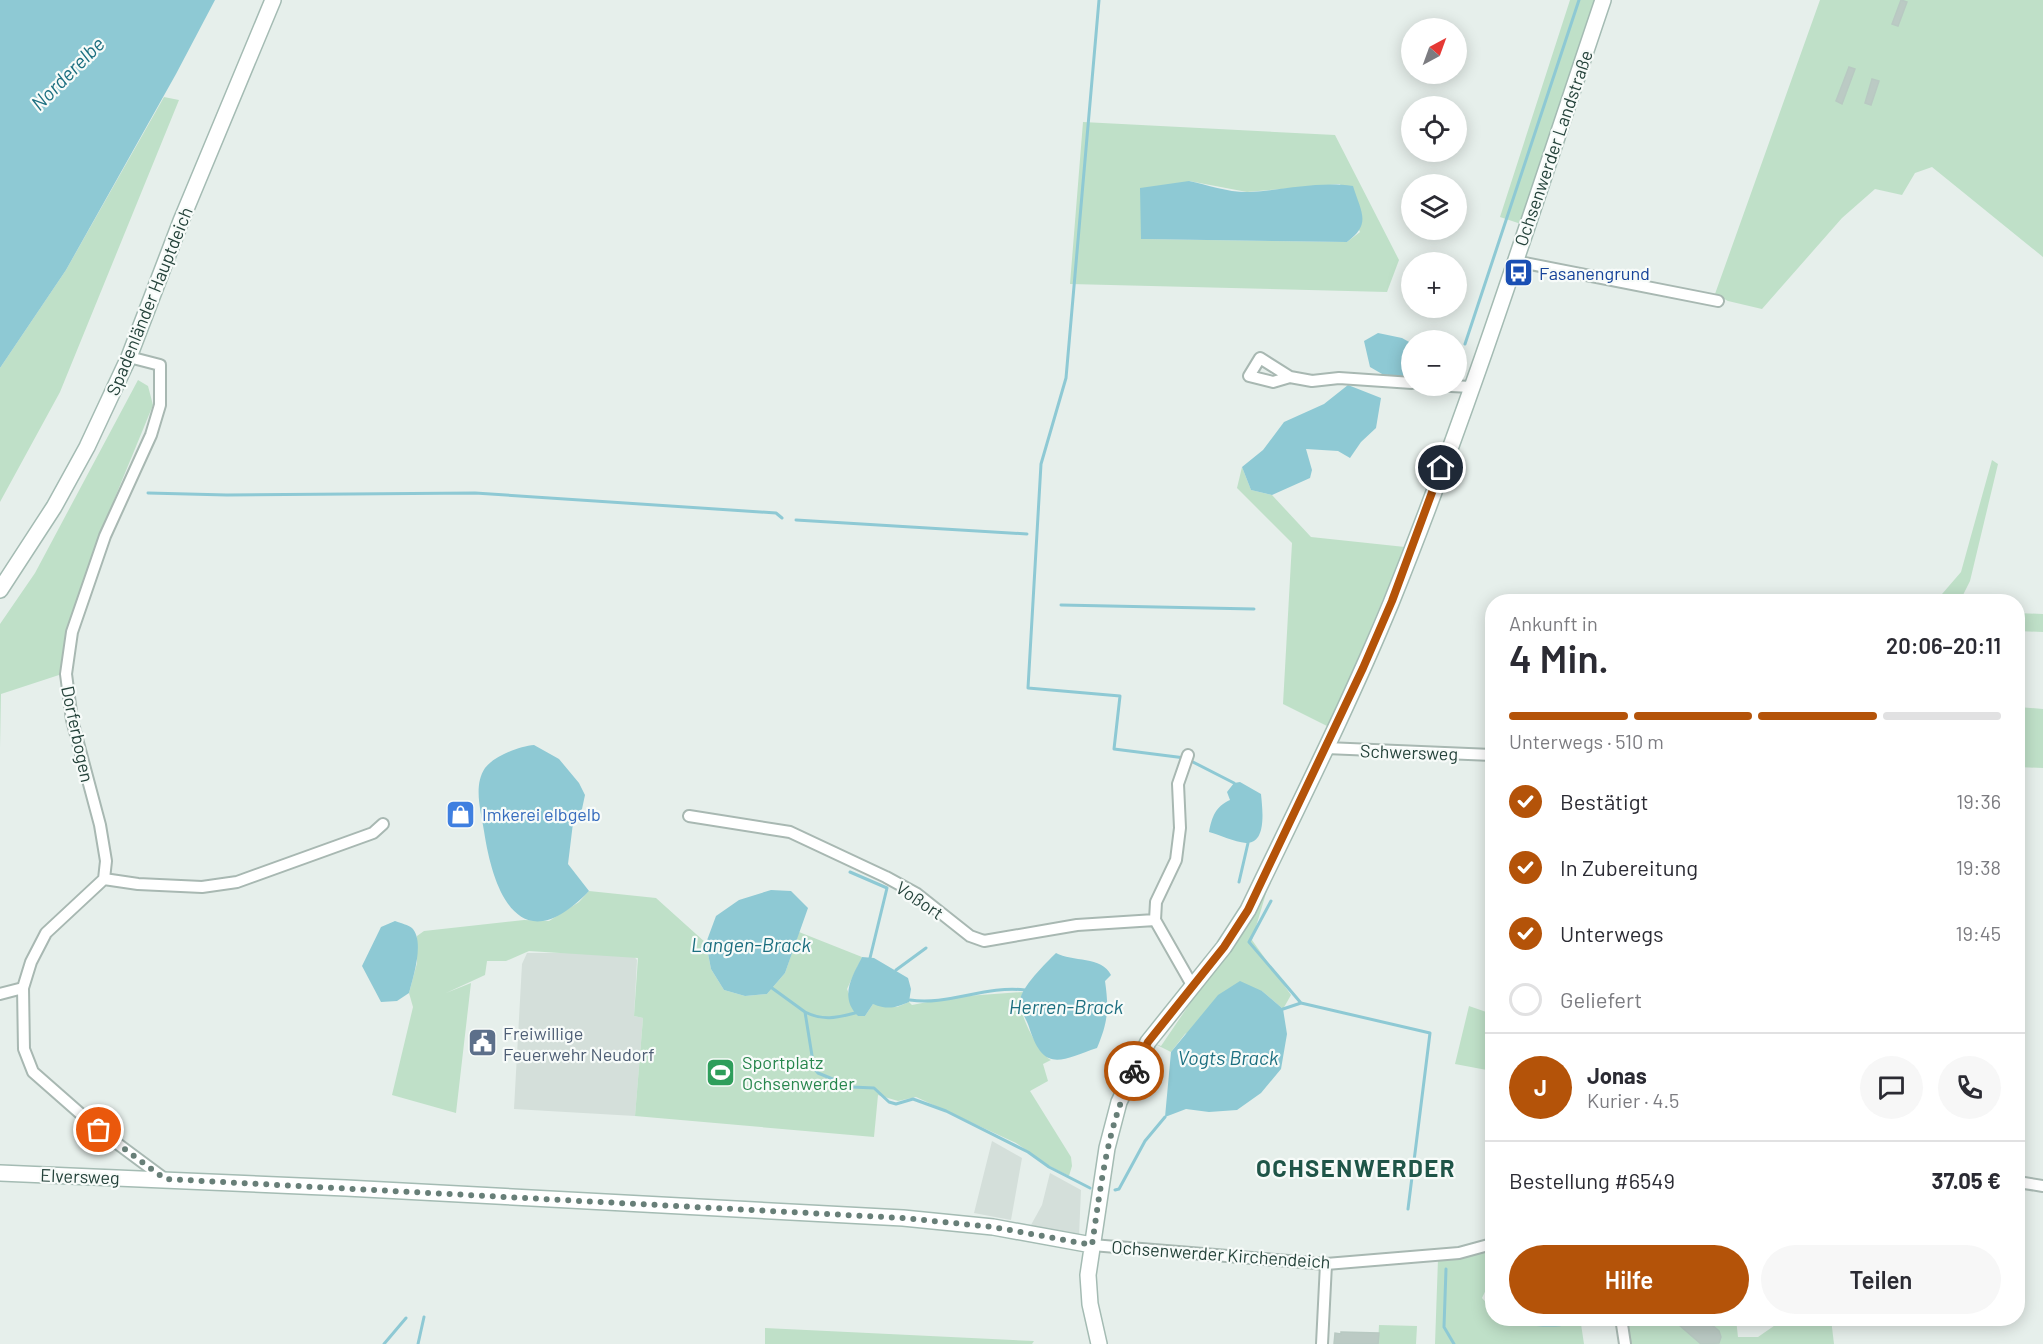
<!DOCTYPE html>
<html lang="de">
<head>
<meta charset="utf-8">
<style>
	body { margin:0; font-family:Barlow,sans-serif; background:#f7f7f7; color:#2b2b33; height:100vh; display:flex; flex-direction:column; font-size:22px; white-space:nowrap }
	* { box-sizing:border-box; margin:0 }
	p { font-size:20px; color:#7c7c81 }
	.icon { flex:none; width:33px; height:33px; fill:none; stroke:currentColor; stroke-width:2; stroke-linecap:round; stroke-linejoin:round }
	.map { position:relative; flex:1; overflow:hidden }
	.details { position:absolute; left:1485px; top:594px; width:540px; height:732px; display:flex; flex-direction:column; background:#fff; border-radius:24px; box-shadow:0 3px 15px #0003 }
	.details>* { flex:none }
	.needle { width:39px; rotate:41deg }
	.controls { position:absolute; left:1401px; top:18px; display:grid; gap:12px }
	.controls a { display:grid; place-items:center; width:66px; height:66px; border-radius:50%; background:#fff; box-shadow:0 3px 15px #0003; font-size:30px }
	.pin { position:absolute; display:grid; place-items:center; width:51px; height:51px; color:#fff; margin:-26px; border:3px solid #fff; border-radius:50%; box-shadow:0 2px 6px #0007 }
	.courier { position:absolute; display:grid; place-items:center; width:60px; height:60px; margin:-30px; border:4px solid #b45309; border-radius:50%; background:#fff; color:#222; box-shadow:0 2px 8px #0007 }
	.headline em { font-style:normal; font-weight:600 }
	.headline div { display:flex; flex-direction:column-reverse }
	.headline { display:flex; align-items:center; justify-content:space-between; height:102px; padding:0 24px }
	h1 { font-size:39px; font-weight:600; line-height:45px }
	.bar { display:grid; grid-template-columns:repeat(4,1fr); gap:9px 6px; align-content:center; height:72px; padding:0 24px }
	.bar i { height:8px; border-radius:4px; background:#e1e1e2 }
	.bar .selected { background:#b45309 }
	.bar p { grid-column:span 4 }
	.line { display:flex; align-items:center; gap:15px; padding:0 24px; border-top:2px solid #e1e1e2 }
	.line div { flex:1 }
	.round { display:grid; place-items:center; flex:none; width:63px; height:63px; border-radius:32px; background:#f7f7f7 }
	ol { padding:0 24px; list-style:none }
	li { display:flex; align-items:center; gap:18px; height:66px }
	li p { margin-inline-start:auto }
	li .icon { padding:6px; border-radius:50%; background:#b45309; color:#fff; stroke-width:4 }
	li:last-child { color:#7c7c81 }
	li i { width:33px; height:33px; border:3px solid #e1e1e2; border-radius:50% }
	.primary-button { display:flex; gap:12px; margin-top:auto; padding:12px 24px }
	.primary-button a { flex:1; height:69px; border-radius:36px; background:#b45309; color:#fff; font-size:24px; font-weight:600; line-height:69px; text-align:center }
	.primary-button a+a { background:#f7f7f7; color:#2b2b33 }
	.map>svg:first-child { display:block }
	.built { fill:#d4dfda }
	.green { fill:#bfe0c8; fill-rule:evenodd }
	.water { fill:#8ec9d4 }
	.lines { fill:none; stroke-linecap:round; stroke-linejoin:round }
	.stream { stroke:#8ec9d4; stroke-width:3 }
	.building { fill:#bbcac4; stroke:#b8c9c2; stroke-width:1.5 }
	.street-casing { stroke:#a8b8b2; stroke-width:14 }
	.secondary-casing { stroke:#a4bbb3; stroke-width:18 }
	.street { stroke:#fff; stroke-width:10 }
	.secondary { stroke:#fff; stroke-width:15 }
	.done { stroke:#687f78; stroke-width:6; stroke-dasharray:0 10.8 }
	.route { stroke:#b45309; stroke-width:8 }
	.labels { text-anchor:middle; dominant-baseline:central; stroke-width:4.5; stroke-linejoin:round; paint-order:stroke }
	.street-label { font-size:18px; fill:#24423a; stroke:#f7fbf9 }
	.transit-label { font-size:18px; fill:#164399; stroke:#f7fbf9; text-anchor:start }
	.shop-label { font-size:18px; fill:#366cbe; stroke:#f7fbf9; text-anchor:start }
	.service-label { font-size:18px; fill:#4e5e75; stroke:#f7fbf9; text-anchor:start }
	.leisure-label { font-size:18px; fill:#27864d; stroke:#f7fbf9; text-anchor:start }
	.water-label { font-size:20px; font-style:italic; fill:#1c6f80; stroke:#f7fbf9 }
	.district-label { font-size:24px; font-weight:bold; letter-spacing:1.5px; fill:#1f5548; stroke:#f7fbf9 }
</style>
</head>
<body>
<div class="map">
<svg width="2043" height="1344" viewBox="0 0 2043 1344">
	<rect width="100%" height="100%" fill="#e6efeb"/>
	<path class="built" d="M 527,953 L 631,953 L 637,960 L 634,1016 L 643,1018 L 635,1116 L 514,1109 L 522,964 Z
		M 992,1141 L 1022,1158 L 1011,1220 L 974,1213 Z
		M 1050,1173 L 1081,1190 L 1079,1236 L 1031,1225 L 1042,1205 Z"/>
	<path class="green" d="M 1570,0 L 1597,0 L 1524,225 L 1500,217 Z
		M 1820,0 L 2043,0 L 2043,257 L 1932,167 L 1915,173 L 1902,195 L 1875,189 L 1842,218 L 1762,309 L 1728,301 L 1715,294 Z
		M 164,97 L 179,100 L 60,392 L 0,502 L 0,368 L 66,270 Z
		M 1083,122 L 1335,135 L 1399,260 L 1387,292 L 1070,284 ZM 1189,181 L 1247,192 L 1340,184 L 1360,232 L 1347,242 L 1141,239 Z
		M 138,380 L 148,386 L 153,405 C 117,494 77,581 59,675 L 1,694 L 0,748 L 0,624 L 35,573 Z
		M 1992,460 L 1998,464 L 1970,581 L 1960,601 L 1936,601 L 1961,572 Z
		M 1242,467 L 1251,490 L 1272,495 L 1311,537 L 1405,547 L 1329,727 L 1283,704 L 1292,543 L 1237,488 Z
		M 2018,613 L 2043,614 L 2043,632 L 2018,631 Z
		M 2018,707 L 2043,709 L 2043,768 L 2018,767 Z
		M 1267,890 L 1252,940 L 1291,995 L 1283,1009 L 1262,991 L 1185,1034 L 1171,1052 L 1153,1043 L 1161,1046 Z
		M 589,891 L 656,898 L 706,943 L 711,969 L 724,990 L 745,996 L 767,994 L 785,973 L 799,932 L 862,957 L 847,989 L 858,1016 L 865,1016 L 873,1004 L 897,1007 L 909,1002 L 912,1005 L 953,997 L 1023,992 C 1022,995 1020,998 1020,1001 C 1019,1014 1039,1054 1051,1060 L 1043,1064 L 1048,1081 L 1030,1091 L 1071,1157 L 1072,1166 L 1069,1176 L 1048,1165 L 1016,1143 L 916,1097 L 898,1101 L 878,1095 L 874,1137 L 635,1116 L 643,1018 L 634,1016 L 638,958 L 529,951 L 506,961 L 487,961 L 485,975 L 446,993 L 471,983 L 456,1113 L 392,1095 L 413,1007 L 409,993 L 417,963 L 417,936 L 424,931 L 524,920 L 549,921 L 579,902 Z
		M 1469,1006 L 1492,1014 L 1492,1071 L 1455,1064 Z
		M 1492,1248 L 1492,1277 L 1482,1298 L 1492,1309 L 1492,1318 L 1508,1319 L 1517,1325 L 1578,1323 L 1582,1319 L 1590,1319 L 1581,1324 L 1584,1344 L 1435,1344 L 1438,1259 Z
		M 1626,1318 L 1736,1319 L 1738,1337 L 1758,1337 L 1784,1319 L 1831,1319 L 1834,1344 L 1628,1344 Z
		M 1379,1325 L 1417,1326 L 1416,1344 L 1378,1344 Z
		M 765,1328 L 1034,1341 L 1032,1344 L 765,1344 Z"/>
	<path class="water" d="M 0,0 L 215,0 L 176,74 L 66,270 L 0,368 Z
		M 1189,181 C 1208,185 1230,193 1250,192 C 1284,190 1318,181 1353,186 C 1361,212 1372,224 1347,242 L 1141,239 L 1140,188 Z
		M 1378,333 L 1402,338 L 1411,343 L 1411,376 L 1389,378 L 1370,367 L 1364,341 Z
		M 1348,385 L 1381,398 L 1376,428 L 1361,442 L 1350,458 L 1338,451 L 1306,449 L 1312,470 L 1310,478 L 1272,495 L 1251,490 L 1242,467 L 1263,450 L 1284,422 L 1324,404 Z
		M 534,745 L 559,759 L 579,783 L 585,795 L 582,809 L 573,823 L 568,864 L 589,891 C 522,961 494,897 484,831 C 481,811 473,786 485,768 C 494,756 520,746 534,745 Z
		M 1240,782 L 1261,794 C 1262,806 1268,844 1246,843 C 1234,842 1220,835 1209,832 C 1212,817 1215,807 1230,800 L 1227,792 L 1234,783 Z
		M 771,890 L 791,891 L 808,908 L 785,973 L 767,994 L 745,996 L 724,990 L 711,969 L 706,943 L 716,916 L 739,900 Z
		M 395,921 C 400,923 409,925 412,928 C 425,941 413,978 409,993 L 397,1001 L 381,1002 L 362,966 L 381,927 Z
		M 1056,953 C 1072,962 1102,956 1111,975 L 1105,981 C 1109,1009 1108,1022 1097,1048 C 1061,1060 1044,1074 1029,1027 C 1027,1020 1019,1009 1020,1001 C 1021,987 1046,963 1056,953 Z
		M 862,957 L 874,958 L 908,978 L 911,989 L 909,1002 C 895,1008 888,1010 873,1004 L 865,1016 L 858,1016 C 839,997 852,977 862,957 Z
		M 1240,981 L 1262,991 L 1283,1009 L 1287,1034 L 1281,1069 L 1261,1093 L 1237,1110 L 1209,1112 L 1186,1109 L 1165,1117 L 1171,1052 L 1218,995 Z
		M 1508,1319 L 1582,1319 C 1570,1331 1521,1327 1508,1319 Z"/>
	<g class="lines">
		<path class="stream" d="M 1099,0 L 1066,378 L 1041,464 L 1028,688 L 1120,696 L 1114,749 L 1185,758
			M 1465,344 L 1579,0
			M 148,493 L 227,495 L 475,493 L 776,513 L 782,518
			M 796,520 L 1027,534
			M 1061,605 L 1254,609
			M 1189,760 L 1234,783
			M 850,872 L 887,888 L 870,958
			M 1239,882 L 1248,843
			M 1271,901 L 1249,942 L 1301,1003 L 1283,1009
			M 896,970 L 926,948
			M 772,988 L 805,1012 L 814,1068 L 818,1073 L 852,1087 L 874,1088 L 889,1102 L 896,1104 L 913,1099 L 946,1111 L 1028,1152 L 1049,1167 L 1090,1188
			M 910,1000 C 947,1006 986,985 1025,990
			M 1301,1003 L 1430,1033 L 1408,1209
			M 805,1012 C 823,1021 836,1018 855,1013
			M 1115,1190 L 1119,1189 L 1145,1141 L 1165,1117
			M 1446,1269 L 1444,1327 L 1454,1344
			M 384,1344 L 406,1318
			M 418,1344 L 424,1317"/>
	</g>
	<path class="building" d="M 1901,0 L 1907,2 L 1898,26 L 1892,24 Z
		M 1849,67 L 1855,69 L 1842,104 L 1836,101 Z
		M 1872,79 L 1879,81 L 1871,105 L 1865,103 Z
		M 473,1030 L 493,1032 L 493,1049 L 487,1049 L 487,1055 L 471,1054 Z
		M 1671,1318 L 1704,1318 L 1719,1331 L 1721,1337 L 1719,1343 L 1701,1344 Z
		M 1341,1332 L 1379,1333 L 1378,1344 L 1334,1344 L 1335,1333 L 1341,1334 Z"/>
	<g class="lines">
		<defs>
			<path id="street" d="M 1515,261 L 1718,301
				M 1290,377 L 1273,382 L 1249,376 L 1260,358 L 1290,377 L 1312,381 L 1339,378 L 1412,383
				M 1451,386 L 1471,387
				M 1326,748 L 1492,755
				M 1188,755 L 1178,784 L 1180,828 L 1176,860 L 1156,902 L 1155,920 L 1192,985
				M 689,816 L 790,832 L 886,877 L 917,894 L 970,936 L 984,941 L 1077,925 L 1155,920
				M 104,879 L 138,884 L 202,887 L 237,882 L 373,833 L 383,824
				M 23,988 L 24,1049 L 33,1072 L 99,1130 L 165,1179
				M 0,994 L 23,988 L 31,962 L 46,933 L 104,879 L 106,861 L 100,825 L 72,720 L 66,674 L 72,632 L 105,536 L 151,435 L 160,405 L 160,365 L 129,357
				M 2018,1182 L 2043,1186
				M 1092,1245 L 1326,1264 L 1459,1253 L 1492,1244
				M 1621,1318 L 1625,1344
				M 1322,1344 L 1326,1264"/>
			<path id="secondary" d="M 0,590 L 54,507 L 87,447 L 129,357 L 181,221 L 273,0
				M 0,1173 L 346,1188 L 903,1218 L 993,1227 L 1092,1245
				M 1099,1344 L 1090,1304 L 1088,1275 L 1107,1148 L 1119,1102 L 1148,1042 L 1224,947 L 1248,910 C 1297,808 1348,707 1391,603 C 1471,405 1535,201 1603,0"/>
		</defs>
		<use href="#street" class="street-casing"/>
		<use href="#secondary" class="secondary-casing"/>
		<use href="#street" class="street"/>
		<use href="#secondary" class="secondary"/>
	</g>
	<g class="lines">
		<path class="done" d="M 99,1130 L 165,1179 L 903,1218 L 993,1227 L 1092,1245 C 1101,1185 1107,1126 1134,1071"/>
		<path class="route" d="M 1134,1071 L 1148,1042 L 1224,947 L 1248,910 L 1363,668 L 1392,601 L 1441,468"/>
	</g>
	<defs>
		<symbol id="bus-square" viewBox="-11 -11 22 22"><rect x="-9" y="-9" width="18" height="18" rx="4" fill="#1a4fb4" stroke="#f7fbf9"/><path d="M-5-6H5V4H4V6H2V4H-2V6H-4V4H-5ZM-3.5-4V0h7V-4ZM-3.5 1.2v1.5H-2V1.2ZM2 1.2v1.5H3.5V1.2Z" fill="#fff"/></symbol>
		<symbol id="shop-square" viewBox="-11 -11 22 22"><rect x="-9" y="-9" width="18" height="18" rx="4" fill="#3f7fe0" stroke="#f7fbf9"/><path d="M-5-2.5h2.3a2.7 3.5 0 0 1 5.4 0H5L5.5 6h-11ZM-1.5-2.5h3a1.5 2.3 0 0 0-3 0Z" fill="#fff"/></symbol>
		<symbol id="civic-square" viewBox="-11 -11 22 22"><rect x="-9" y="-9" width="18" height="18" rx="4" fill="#5c6f8a" stroke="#f7fbf9"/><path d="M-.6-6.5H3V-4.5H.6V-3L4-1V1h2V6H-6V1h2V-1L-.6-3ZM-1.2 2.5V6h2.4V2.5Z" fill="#fff"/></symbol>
		<symbol id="stadium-square" viewBox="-11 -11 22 22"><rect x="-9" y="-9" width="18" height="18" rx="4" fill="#2e9e5b" stroke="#f7fbf9"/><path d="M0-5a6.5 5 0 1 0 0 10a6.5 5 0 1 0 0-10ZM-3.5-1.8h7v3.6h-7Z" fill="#fff"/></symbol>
	</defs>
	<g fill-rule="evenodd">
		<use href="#bus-square" x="1502" y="256" width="33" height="33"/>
		<use href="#shop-square" x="444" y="798" width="33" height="33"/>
		<use href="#civic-square" x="466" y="1026" width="33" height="33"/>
		<use href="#stadium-square" x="704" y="1056" width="33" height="33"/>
	</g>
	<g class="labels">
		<g class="street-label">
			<text transform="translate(1553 148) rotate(-71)">Ochsenwerder Landstraße</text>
			<text transform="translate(149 301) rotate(-68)">Spadenländer Hauptdeich</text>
			<text transform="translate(78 734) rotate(78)">Dorferbogen</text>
			<text transform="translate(1409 752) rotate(2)">Schwersweg</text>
			<text transform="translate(920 900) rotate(34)">Voßort</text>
			<text transform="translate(80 1176) rotate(2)">Elversweg</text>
			<text transform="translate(1221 1254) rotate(4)">Ochsenwerder Kirchendeich</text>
		</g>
		<g class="transit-label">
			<text x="1539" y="273">Fasanengrund</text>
		</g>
		<g class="shop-label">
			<text x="482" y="814">Imkerei elbgelb</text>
		</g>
		<g class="service-label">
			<text x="503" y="1033">Freiwillige<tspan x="503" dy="21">Feuerwehr Neudorf</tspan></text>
		</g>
		<g class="leisure-label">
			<text x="742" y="1062">Sportplatz<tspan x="742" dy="21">Ochsenwerder</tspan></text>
		</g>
		<g class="water-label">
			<text transform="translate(67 73) rotate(-45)">Norderelbe</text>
			<text x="751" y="944">Langen-Brack</text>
			<text x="1066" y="1006">Herren-Brack</text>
			<text x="1228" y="1057">Vogts Brack</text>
		</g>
		<g class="district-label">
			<text x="1356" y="1167">OCHSENWERDER</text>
		</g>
	</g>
</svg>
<div class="controls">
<a><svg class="needle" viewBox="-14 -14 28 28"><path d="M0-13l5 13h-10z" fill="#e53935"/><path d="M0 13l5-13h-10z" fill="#7c7c81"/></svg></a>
<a><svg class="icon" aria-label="locate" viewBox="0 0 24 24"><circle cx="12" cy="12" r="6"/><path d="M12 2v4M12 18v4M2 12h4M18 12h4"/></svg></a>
<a><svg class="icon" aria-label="layers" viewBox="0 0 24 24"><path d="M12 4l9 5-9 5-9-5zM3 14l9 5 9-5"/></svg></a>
<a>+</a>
<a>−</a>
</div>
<div class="pin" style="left:99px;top:1130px;background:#ea580c"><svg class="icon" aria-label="bag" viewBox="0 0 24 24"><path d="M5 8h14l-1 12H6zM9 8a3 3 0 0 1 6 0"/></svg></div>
<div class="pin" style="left:1441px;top:468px;background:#1f2937"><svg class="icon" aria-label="home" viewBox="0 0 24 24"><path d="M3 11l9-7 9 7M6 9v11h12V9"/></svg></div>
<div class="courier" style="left:1134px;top:1071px"><svg class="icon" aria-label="bike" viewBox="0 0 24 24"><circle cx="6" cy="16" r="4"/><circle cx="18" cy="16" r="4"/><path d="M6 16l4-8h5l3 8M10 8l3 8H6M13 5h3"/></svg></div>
<section class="details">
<div class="headline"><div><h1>4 Min.</h1><p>Ankunft in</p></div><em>20:06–20:11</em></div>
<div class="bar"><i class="selected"></i><i class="selected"></i><i class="selected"></i><i></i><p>Unterwegs · 510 m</p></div>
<ol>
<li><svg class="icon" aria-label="check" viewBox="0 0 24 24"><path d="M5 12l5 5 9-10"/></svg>Bestätigt<p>19:36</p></li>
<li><svg class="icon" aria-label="check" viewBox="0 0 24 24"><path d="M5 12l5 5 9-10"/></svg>In Zubereitung<p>19:38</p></li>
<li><svg class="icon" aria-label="check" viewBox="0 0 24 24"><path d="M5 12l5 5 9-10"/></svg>Unterwegs<p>19:45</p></li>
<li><i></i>Geliefert</li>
</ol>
<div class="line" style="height:108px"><b class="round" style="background:#b45309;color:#fff">J</b><div><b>Jonas</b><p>Kurier · 4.5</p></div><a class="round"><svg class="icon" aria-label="chat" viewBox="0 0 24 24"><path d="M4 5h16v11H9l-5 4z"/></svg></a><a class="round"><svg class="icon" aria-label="phone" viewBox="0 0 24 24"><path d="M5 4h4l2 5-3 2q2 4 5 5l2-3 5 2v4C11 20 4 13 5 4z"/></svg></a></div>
<div class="line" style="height:78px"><div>Bestellung #6549</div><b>37.05 €</b></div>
<div class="primary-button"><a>Hilfe</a><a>Teilen</a></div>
</section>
</div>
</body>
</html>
